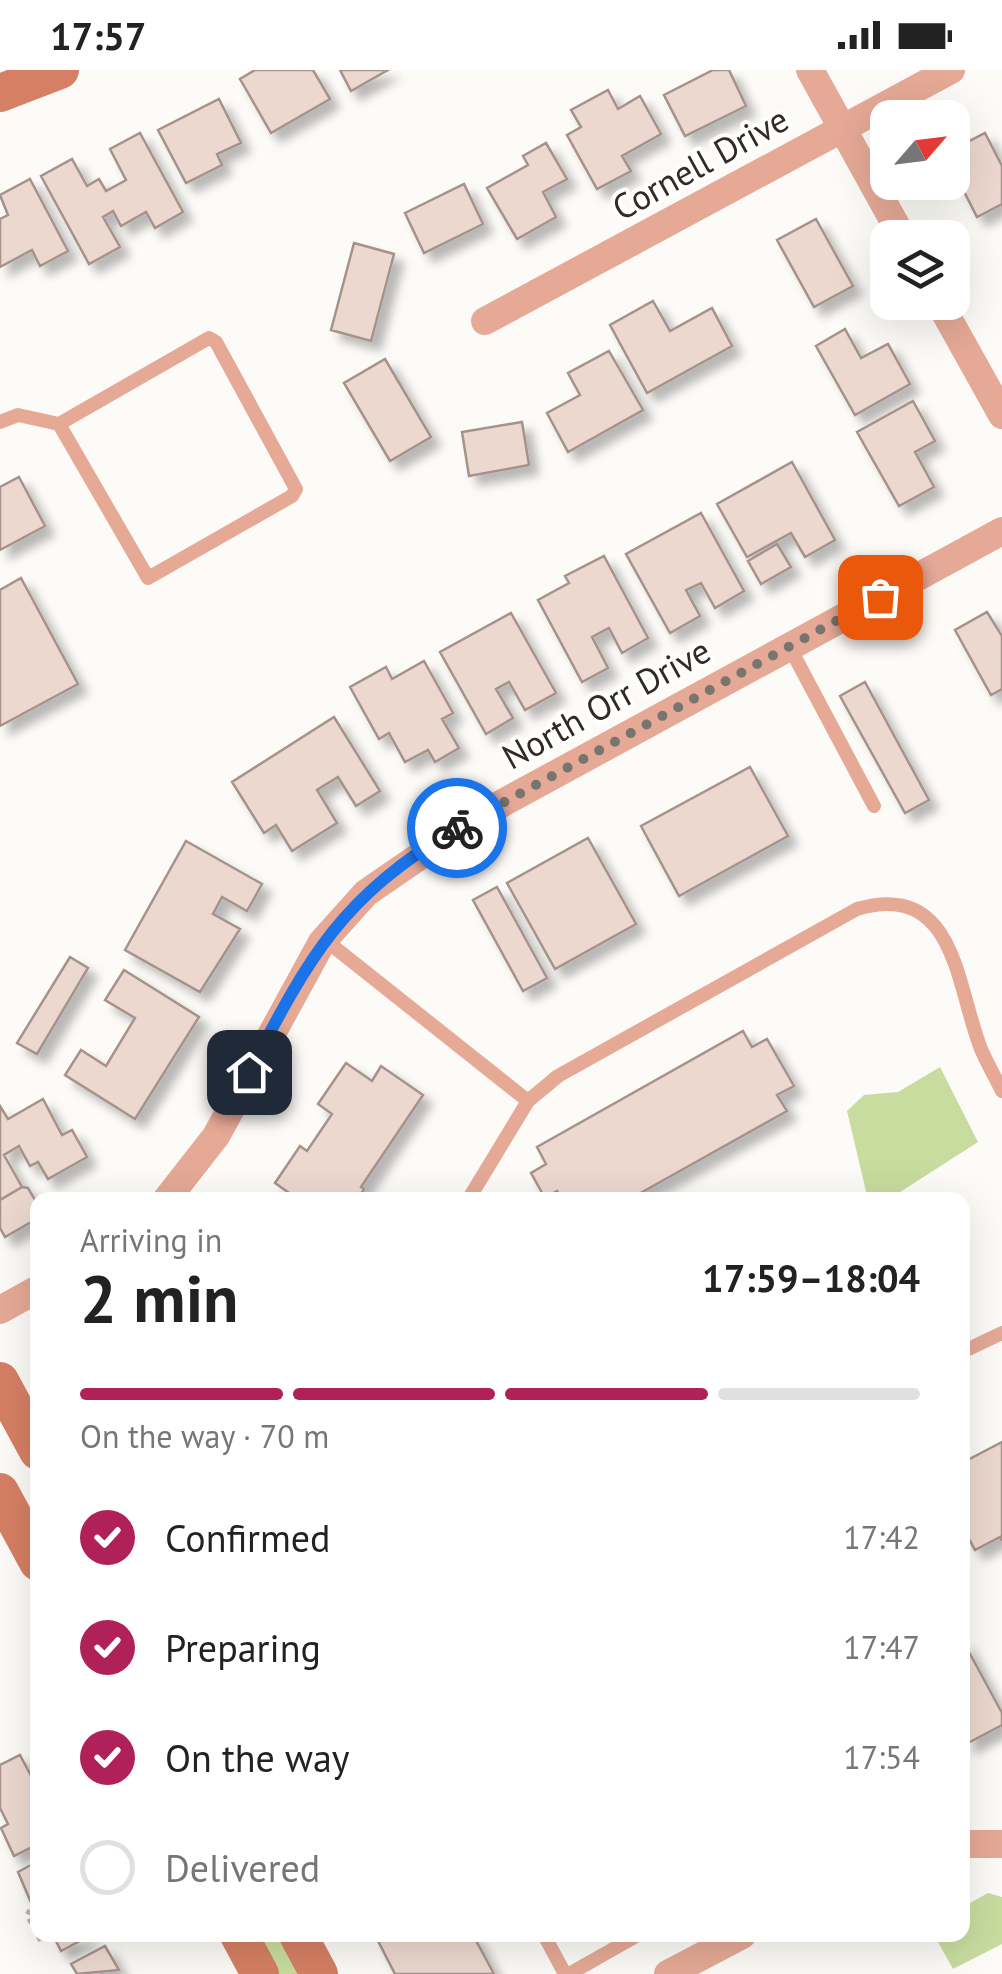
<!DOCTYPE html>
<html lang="en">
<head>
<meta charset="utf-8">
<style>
	body { margin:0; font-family:"PT Sans",sans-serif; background:#f2f2f2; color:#222; height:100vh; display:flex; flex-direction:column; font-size:38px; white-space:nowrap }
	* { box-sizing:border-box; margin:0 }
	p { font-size:32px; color:#767676 }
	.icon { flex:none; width:55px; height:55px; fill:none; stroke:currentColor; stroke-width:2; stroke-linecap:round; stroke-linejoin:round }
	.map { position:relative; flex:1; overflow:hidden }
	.side { position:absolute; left:30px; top:1122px; width:940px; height:750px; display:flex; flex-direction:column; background:#fff; border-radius:20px; box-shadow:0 10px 40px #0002 }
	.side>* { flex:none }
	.needle { width:65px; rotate:62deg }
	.fabs { position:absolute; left:870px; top:30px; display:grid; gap:20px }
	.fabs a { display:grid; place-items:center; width:100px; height:100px; border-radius:20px; background:#fff; box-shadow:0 10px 40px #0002; font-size:50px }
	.pin { position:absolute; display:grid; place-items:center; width:85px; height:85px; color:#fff; margin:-42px; border-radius:20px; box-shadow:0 5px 15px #0006 }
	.courier { position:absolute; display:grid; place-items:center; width:100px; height:100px; margin:-50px; border:8px solid #1a73e8; border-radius:50%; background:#fff; color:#222; box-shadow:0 2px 12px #0007 }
	.head em { font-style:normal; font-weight:600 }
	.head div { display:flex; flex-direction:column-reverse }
	.head { display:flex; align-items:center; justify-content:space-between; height:170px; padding:0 50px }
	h1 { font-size:65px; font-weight:600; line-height:75px }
	.bar { display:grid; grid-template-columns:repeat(4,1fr); gap:15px 10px; align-content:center; height:120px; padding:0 50px }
	.bar i { height:12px; border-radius:8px; background:#e0e0e0 }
	.bar .on { background:#af2158 }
	.bar p { grid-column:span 4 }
	ol { padding:0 50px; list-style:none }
	li { display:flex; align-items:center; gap:30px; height:110px }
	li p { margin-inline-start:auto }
	li .icon { padding:10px; border-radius:50%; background:#af2158; color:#fff; stroke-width:4 }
	li:last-child { color:#767676 }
	li i { width:55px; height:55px; border:5px solid #e0e0e0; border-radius:50% }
	.status { display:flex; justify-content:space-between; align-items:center; height:70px; padding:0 50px; background:#fff; direction:ltr }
	.status svg { height:28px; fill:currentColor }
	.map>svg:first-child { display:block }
	.green { fill:#c9dc9f }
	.building { fill:#ecd8cf; stroke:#a5938b; stroke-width:2.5; filter:url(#shadow) }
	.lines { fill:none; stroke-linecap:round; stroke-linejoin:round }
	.path { stroke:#b7b4b0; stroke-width:5; stroke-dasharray:5 5; stroke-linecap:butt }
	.lane { stroke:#e5a996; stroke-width:14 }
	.street { stroke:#e5a996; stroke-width:28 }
	.secondary { stroke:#d57f64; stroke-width:38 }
	.done { stroke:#78746f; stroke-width:10; stroke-dasharray:0 18 }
	.route { stroke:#1a73e8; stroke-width:12 }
	.labels { text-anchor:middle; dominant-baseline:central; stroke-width:8; stroke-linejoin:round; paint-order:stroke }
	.street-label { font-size:35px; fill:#302b25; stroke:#fff }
</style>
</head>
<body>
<div class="status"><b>17:57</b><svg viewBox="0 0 49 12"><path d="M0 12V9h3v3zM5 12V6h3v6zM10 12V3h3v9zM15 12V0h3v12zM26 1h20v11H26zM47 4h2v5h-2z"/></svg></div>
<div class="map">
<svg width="1002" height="1904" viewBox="0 0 1002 1904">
	<defs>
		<filter id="shadow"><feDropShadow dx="9" dy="9" stdDeviation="5" flood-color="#0004"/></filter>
	</defs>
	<rect width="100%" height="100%" fill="#fdfbf8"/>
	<path class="green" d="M 940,997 L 978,1072 L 897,1124 L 868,1130 L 847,1041 L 864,1025 L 898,1022 Z
		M 988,1823 L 1002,1827 L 1002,1874 L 953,1899 L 934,1865 L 962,1865 L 963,1837 Z
		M 257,1865 L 278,1865 L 299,1904 L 278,1904 Z"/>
	<path class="building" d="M 255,0 L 313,0 L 330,29 L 271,63 L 240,9 Z
		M 340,0 L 388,0 L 351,21 Z
		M 713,0 L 729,0 L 746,36 L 685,66 L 664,25 Z
		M 608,20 L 618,39 L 640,26 L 661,64 L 622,86 L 631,101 L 597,119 L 567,65 L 581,57 L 571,40 Z
		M 219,29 L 241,73 L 217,84 L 222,95 L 186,113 L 158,60 Z
		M 140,63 L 183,142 L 155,158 L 146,142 L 121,156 L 113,141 L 103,147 L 120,177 L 89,194 L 41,106 L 72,89 L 87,116 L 99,109 L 106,121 L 126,110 L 110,79 Z
		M 985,63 L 1002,96 L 1002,134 L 977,147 L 952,98 L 952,80 Z
		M 546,73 L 567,109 L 543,122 L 556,147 L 517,169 L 487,118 L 528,95 L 523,86 Z
		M 30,109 L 68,181 L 40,196 L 32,180 L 0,197 L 0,149 L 8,145 L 0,125 Z
		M 464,114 L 483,154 L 424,183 L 405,143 Z
		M 816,149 L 853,216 L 814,237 L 777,170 Z
		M 354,173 L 394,184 L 371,271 L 331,260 Z
		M 653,231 L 670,261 L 712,238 L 732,276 L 647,323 L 610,255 Z
		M 845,259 L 861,288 L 888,274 L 910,314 L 855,345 L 816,276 Z
		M 609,281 L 643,340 L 568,382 L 547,343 L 580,325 L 568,303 Z
		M 385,289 L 431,367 L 390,391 L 344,313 Z
		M 913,331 L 935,371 L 915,382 L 934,417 L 899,436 L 857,362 Z
		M 522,352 L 529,395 L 469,406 L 462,362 Z
		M 792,392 L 835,470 L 805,487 L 791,463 L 747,487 L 717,434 Z
		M 19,407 L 45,456 L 0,480 L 0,417 Z
		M 701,443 L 744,521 L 715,538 L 701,513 L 686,520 L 700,546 L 670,563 L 626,484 Z
		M 777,474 L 791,497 L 761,514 L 748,491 Z
		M 604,486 L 648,568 L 622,583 L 609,558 L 592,567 L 608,598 L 582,612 L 538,530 L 569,513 L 565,506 Z
		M 21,508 L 78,614 L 0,656 L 0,520 Z
		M 987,542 L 1002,566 L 1002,619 L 991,625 L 955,560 Z
		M 511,543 L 556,623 L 525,640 L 509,612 L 496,619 L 513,648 L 486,664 L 440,582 Z
		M 424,591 L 453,643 L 442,649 L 459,678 L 435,692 L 428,680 L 405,692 L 389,663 L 379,669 L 350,617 L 386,597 L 392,609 Z
		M 865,612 L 929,730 L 905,743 L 840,626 Z
		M 334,647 L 380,721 L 356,736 L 338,707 L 317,720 L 337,753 L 292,781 L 276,755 L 264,763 L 232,712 Z
		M 750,697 L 788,766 L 679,826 L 641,756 Z
		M 588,768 L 636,854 L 555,899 L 507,813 Z
		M 186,771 L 262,814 L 247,841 L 222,827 L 213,844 L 240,859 L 200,922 L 125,880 Z
		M 497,817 L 547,908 L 523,921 L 473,830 Z
		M 70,887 L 88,898 L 37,984 L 17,973 Z
		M 124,900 L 199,947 L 135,1049 L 65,1005 L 81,980 L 106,996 L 135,948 L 105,930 Z
		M 743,961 L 752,977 L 767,969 L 794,1016 L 777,1025 L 787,1041 L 628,1130 L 562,1130 L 557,1121 L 545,1128 L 531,1103 L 546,1094 L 537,1077 Z
		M 346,993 L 372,1011 L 381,996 L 423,1025 L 361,1117 L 364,1119 L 357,1130 L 299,1130 L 275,1113 L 300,1076 L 307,1081 L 332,1044 L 318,1034 Z
		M 43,1029 L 62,1065 L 72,1060 L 87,1087 L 48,1109 L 38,1092 L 30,1096 L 19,1076 L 4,1085 L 22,1117 L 0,1130 L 0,1036 L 8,1049 Z
		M 22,1117 L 28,1118 L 38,1135 L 38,1148 L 5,1167 L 0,1158 L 0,1130 Z
		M 1002,1372 L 1002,1471 L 1000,1467 L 975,1480 L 962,1456 L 962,1393 Z
		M 962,1569 L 1002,1643 L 1002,1655 L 966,1674 Z
		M 20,1685 L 38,1719 L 38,1774 L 14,1786 L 1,1758 L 8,1754 L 0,1738 L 0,1695 Z
		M 38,1791 L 38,1849 L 18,1802 Z
		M 53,1865 L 91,1865 L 61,1881 Z
		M 375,1865 L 473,1865 L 494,1904 L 395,1904 Z
		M 105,1876 L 119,1900 L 77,1904 L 71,1894 Z"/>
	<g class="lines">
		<path class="path" d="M 30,1840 L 27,1845 L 43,1875"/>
		<path class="lane" d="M 0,352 L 18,345 L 59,354 L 209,268 L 216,272 L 296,419 L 292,426 L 148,508 L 59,354
			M 789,576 L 874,736
			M 324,869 L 528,1031
			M 468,1130 L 528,1031 L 558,1006 L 857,839 C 956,810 956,916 981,979 C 987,993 995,1007 1002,1021
			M 962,1282 L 1002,1263
			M 544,1865 L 565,1904
			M 569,1904 L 638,1865"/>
		<path class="street" d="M 810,0 L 903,168
			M 939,232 L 1002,345
			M 485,251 L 951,0
			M 166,1130 L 216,1066 L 322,872 L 366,823 L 475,748 L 1002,461
			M 0,1240 L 38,1219
			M 962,1774 L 1002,1774
			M 668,1904 L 742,1865"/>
		<path class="secondary" d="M 0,23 L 60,0
			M 0,1311 L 38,1381
			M 0,1422 L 38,1492
			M 239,1865 L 260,1904
			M 298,1865 L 319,1904"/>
	</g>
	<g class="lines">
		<path class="done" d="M 457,758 L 880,527"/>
		<path class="route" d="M 249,1002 C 310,886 340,828 457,758"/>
	</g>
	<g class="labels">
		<g class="street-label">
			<text transform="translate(700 93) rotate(-29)">Cornell Drive</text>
			<text transform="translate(606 633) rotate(-29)">North Orr Drive</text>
		</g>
	</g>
</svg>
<div class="fabs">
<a><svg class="needle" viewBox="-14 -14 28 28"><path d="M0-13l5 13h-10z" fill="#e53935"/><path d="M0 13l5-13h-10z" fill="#767676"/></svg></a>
<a><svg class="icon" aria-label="layers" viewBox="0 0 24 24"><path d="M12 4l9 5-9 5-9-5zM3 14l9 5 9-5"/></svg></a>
</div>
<div class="pin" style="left:880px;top:527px;background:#ea580c"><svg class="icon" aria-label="bag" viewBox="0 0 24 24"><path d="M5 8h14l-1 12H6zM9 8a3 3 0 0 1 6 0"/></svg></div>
<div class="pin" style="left:249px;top:1002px;background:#1f2937"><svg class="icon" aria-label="home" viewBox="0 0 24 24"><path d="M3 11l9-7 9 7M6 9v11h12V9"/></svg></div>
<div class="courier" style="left:457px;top:758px"><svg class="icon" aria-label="bike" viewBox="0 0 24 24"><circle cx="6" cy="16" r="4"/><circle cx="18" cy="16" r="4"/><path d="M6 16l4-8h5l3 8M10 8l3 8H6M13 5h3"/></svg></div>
<section class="side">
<div class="head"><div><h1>2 min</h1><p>Arriving in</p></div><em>17:59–18:04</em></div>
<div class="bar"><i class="on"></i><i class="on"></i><i class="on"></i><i></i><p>On the way · 70 m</p></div>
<ol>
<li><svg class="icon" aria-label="check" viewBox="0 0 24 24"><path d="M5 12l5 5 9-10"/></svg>Confirmed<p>17:42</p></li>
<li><svg class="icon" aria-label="check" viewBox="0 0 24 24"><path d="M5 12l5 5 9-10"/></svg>Preparing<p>17:47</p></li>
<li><svg class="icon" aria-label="check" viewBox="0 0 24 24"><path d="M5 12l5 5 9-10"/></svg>On the way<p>17:54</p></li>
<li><i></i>Delivered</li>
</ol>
</section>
</div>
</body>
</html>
